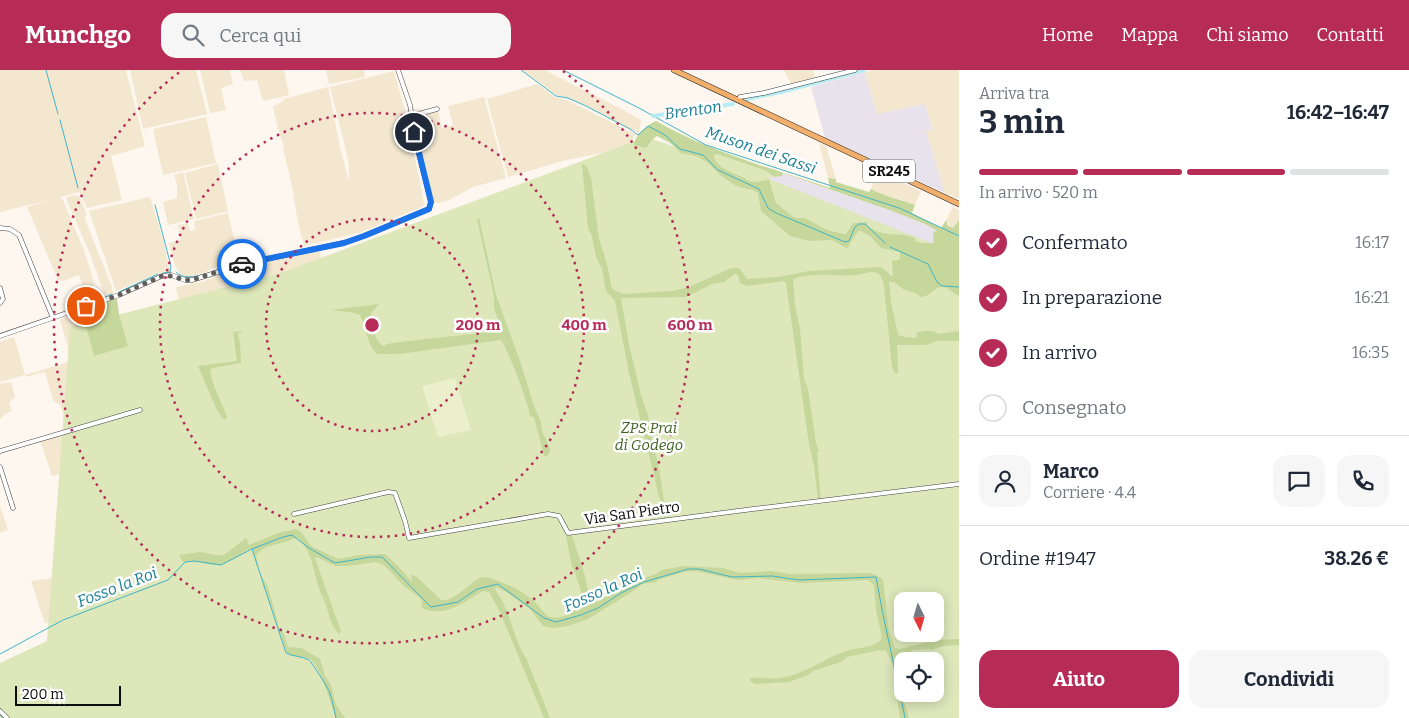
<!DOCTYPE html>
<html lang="it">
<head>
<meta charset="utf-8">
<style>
	body { margin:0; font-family:Bitter,serif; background:#f6f6f7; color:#1f2937; height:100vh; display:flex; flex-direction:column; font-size:19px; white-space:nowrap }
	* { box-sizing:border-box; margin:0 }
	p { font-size:16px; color:#747a83 }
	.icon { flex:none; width:28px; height:28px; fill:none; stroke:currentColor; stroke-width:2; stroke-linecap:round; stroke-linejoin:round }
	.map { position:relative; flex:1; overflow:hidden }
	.panel { display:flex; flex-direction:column; background:#fff; width:450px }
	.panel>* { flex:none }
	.needle { width:32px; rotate:175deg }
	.buttons { position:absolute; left:894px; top:522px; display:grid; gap:10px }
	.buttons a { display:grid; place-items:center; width:50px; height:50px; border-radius:10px; background:#fff; box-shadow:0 2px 12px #0003; font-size:25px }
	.scale { position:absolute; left:15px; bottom:12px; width:106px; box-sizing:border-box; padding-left:5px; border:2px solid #0d0d0d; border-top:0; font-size:14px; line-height:18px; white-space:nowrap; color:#0d0d0d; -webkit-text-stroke:4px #fff; paint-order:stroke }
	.pin { position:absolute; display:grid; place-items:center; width:42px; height:42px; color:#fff; margin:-21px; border:2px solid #fff; border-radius:50%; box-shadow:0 1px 5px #0007 }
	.courier { position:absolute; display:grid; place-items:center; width:50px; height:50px; margin:-25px; border:4px solid #1a73e8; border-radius:50%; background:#fff; color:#222; box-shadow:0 1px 6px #0007 }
	.head em { font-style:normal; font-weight:700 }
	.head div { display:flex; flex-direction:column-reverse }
	.head { display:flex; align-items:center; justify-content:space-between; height:85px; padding:0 20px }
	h1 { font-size:32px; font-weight:700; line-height:38px }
	.bar { display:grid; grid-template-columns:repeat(4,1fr); gap:8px 5px; align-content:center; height:60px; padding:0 20px }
	.bar i { height:6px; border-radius:4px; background:#e0e1e3 }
	.bar .current { background:#b72b57 }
	.bar p { grid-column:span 4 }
	.line { display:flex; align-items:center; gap:12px; padding:0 20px; border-top:1px solid #e0e1e3 }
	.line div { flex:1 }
	.round { display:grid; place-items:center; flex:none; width:52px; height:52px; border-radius:15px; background:#f6f6f7 }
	ol { padding:0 20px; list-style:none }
	li { display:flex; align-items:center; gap:15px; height:55px }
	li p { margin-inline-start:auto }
	li .icon { padding:5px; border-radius:50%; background:#b72b57; color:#fff; stroke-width:4 }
	li:last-child { color:#747a83 }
	li i { width:28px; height:28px; border:2px solid #e0e1e3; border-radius:50% }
	.cta { display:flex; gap:10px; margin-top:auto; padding:10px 20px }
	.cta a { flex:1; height:58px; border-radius:15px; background:#b72b57; color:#fff; font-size:20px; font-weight:700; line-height:58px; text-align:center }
	.cta a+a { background:#f6f6f7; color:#1f2937 }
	header { display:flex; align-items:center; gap:30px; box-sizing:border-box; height:70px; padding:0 25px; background:#b72b57; color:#fff }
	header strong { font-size:24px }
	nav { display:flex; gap:28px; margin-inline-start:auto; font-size:18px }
	.search { width:350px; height:45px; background:#f6f6f7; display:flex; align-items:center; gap:12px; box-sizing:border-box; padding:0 18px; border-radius:15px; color:#747a83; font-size:19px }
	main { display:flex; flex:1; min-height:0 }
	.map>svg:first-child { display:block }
	.industrial { fill:#e8e2ec }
	.farmland { fill:#f3e7d0 }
	.green { fill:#dde7ba; fill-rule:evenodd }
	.forest { fill:#c5d79a; fill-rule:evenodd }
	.pitch { fill:#ecefcb }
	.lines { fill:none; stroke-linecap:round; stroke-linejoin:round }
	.stream { stroke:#40b4c7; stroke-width:1 }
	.canal { stroke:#b6ecf3; stroke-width:4 }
	.minor-casing { stroke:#404040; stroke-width:5 }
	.major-casing { stroke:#1e1e1e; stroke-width:6 }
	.minor { stroke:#fff; stroke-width:4 }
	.major { stroke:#f2ae6b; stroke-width:5 }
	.done { stroke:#615f5c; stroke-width:5; stroke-dasharray:0 9 }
	.route { stroke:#1a73e8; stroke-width:6 }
	.ring { fill:none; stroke:#b72b57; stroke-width:2.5; stroke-dasharray:2.5 5 }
	.labels { text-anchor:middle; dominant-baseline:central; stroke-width:5; stroke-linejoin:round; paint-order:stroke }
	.shield { fill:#fff; stroke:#565656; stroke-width:1 }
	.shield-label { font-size:14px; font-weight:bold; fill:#0d0d0d }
	.park-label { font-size:15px; font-style:italic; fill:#3f6221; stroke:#fff }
	.street-label { font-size:15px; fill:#0d0d0d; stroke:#fff }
	.water-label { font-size:16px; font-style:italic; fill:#1b7e93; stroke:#fff }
	.centre { fill:#b72b57; stroke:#fff; stroke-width:2.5 }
	.ring-label { font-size:15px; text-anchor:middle; font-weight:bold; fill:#b72b57; stroke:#fff; stroke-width:5; stroke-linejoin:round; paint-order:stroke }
</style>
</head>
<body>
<header>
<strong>Munchgo</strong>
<div class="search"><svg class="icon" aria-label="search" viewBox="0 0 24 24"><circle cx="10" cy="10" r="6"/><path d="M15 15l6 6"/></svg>Cerca qui</div>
<nav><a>Home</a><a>Mappa</a><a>Chi siamo</a><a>Contatti</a></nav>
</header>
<main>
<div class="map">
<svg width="959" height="648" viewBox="0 0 959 648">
	<rect width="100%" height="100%" fill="#fef7ef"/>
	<path class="industrial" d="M 865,2 L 877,44 L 925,33 L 932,59 L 926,62 L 945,123 L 825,68 L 811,17 Z
		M 782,103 L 892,141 L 925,154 L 938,162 L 934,173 L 921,173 L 769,115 L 769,107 L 782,106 Z"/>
	<path class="farmland" d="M 0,0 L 126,0 L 145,76 L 111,86 L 122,130 L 87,138 L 79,122 L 60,127 L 63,130 L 85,183 L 95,215 L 84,219 L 79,205 L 63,211 L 58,210 L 27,137 L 49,130 L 0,142 Z
		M 130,0 L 196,0 L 207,44 L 143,59 Z
		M 200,0 L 230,0 L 233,14 L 221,18 L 226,40 L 210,43 Z
		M 240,0 L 284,0 L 289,25 L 264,31 L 262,28 L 257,10 L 244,11 Z
		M 326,0 L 364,0 L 365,7 L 329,14 Z
		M 522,0 L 545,0 L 629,43 L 641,50 L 639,62 L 638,63 L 585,35 L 555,24 Z
		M 784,0 L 813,0 L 815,7 L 791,14 Z
		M 873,0 L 959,0 L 959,129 L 945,123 L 926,62 L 932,58 L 925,34 L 877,44 L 865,2 Z
		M 394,1 L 405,41 L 422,122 L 424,136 L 362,162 L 304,176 L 298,153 L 292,116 L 284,82 L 283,73 L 279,63 L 273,37 L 283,31 L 284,29 L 328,17 L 341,82 L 349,111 L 349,96 L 344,72 L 330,17 Z
		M 537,14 L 555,27 L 569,31 L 635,64 L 633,70 L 630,74 L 603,83 L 566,90 L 508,107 L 487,29 Z
		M 484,27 L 506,108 L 473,117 L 449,130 L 439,133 L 434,133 L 414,48 L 438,41 L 442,58 L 453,55 L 448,36 Z
		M 206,47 L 216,93 L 163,105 L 153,59 Z
		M 819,73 L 826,76 L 836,109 L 828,108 Z
		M 218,94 L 228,141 L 196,149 L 185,103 Z
		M 878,101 L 921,121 L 915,135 L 902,130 L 881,125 L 871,119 Z
		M 183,102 L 194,149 L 168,155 L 163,132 L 177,128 L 177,115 L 174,105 Z
		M 74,125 L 79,126 L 87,145 L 85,147 L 86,152 L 112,217 L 113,223 L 105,226 L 90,184 L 67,131 L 67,127 Z
		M 150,127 L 163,170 L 170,201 L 158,203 L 116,221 L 89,141 Z
		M 953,137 L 959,140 L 959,150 L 953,158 L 950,158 L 946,150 Z
		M 228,143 L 239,189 L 197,205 L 187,206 L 180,205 L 174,193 L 169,173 L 181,170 L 178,155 L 188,153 L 190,161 L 195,160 L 194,151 Z
		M 319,180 L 333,228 L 241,227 L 234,199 L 235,198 L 262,191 Z
		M 229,201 L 240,239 L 183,253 L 176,217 L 205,211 Z
		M 82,240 L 89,265 L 68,359 L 60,334 L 55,333 L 53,330 L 45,302 L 26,307 L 25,305 L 72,291 L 60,250 Z
		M 14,267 L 25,305 L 0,312 L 0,272 Z
		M 11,312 L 15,327 L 9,332 L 12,341 L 5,344 L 0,349 L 0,314 Z
		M 98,354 L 109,390 L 52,406 L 40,370 Z
		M 0,436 L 8,460 L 0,463 Z
		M 61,507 L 53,549 L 45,554 L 31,511 Z"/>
	<path class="green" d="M 646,67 L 714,90 L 714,85 L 717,83 L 764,100 L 775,107 L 769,107 L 769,109 L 959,184 L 959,648 L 0,648 L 0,593 L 47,571 L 70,257 L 278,204 ZM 902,531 L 935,531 L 935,564 L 902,564 ZM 902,591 L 935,591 L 935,624 L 902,624 Z"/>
	<path class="forest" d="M 656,51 C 710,82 771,98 830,118 L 828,108 L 836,109 L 836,112 L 869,122 L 871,119 C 885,127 900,129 915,135 L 912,143 L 941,158 L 946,150 L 948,156 L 953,158 L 959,150 L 959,226 C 954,224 949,218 944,217 C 936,215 930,227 921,227 L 915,223 L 903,219 L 894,212 L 889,212 L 891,232 L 898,265 L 905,267 L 916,268 L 917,266 L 916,263 C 923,261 932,259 938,264 L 959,261 L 959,271 L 937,271 L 926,275 L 897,275 L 898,303 L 895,303 L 892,297 L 884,216 C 883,212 882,205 877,203 C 871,200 863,204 857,205 C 836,207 813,201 793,209 L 795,236 L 800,259 L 804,309 L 808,319 L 816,373 L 819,382 L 817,382 L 821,433 L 818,430 L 814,395 L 809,374 L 786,213 L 784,211 L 748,216 L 740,213 L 738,205 L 735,204 L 724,212 L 712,214 L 686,227 L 621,228 L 629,274 L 641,325 L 648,345 L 651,366 L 659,398 L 667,451 L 665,451 L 629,303 L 615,231 L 606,221 L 602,199 L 596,187 L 592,166 L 588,158 L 582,94 C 589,96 588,102 591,108 L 599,169 L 607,194 L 612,219 L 623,224 L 673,221 L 689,217 L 731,198 L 739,198 L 747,209 L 778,207 L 809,201 L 881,197 L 893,207 L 892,191 L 898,190 L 900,188 L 900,182 L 881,178 L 870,166 L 859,160 L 849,175 L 848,179 L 832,170 L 809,171 L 790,166 L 761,141 L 758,123 L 753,120 L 739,117 L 733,114 L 720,105 L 707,92 L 696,86 L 681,83 L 670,73 L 657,66 L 652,70 L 646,78 L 634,75 C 635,65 647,55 656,51 ZM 717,84 L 764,100 L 775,107 L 782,106 L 783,103 L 892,141 L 925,154 L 937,161 L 933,162 L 934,173 L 921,173 L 915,171 L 915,168 C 897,161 883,169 867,155 L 867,152 L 853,153 L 846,164 L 843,164 L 827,160 L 805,148 L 797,148 L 792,146 L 776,133 L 769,110 C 763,110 758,112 753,112 C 749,112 745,108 742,107 C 732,102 715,98 714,85 Z
		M 479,148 L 496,225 L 520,291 L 534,336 L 541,352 L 542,361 L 550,378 L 550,382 L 547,386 L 544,386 L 534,347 L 530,346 C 530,337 507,277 501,270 L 399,284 L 377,284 C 366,273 367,258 360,245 C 356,242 337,241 331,240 L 379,234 L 371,243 C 372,255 373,268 383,276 L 387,274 L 408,271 L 500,261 L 501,258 L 494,238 L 494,226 L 477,149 Z
		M 112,229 L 117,229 L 119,244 L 128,276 L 94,286 L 82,240 Z
		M 243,261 L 238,264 L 240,274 L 241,293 L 212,298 L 210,301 L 214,316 L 226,344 L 227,348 L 224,350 L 216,338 L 198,296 L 237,291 L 233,262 Z
		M 296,459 L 301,462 L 311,476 L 338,489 L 358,485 L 385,484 L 398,496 L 412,512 L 411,505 L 416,506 L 441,530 C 459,531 474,505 486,507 C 504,512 520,519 534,531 C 539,535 544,545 550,547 C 561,550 567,544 575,540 C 579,538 582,538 585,535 L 575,502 L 572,497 L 566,466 L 572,465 L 585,506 L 590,531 L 593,533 L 646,507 L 656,504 L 662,500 L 683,496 L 723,498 L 740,503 L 771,501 L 790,504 L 870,503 L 878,506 L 883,510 L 889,561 L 895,578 L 900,579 L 936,570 L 959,569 L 959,575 L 944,576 L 932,580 L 928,579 L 913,580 L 897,587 L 902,624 L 909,648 L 900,648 L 893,595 L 886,581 L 880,580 L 847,587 L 841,592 L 813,601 L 808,605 L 789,612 L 755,614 L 750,611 L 750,608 C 760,606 771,610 781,608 C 806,604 827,586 850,580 C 861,577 875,578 882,568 L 876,540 L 874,515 L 868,510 L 801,513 L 758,508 L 738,510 L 696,501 L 684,502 L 657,510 L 657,512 L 642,514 L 638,518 L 588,549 L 568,556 L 553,558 L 543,556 L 530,539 L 506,522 L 496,517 L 495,520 C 511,540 512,567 526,588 L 550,648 L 544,648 L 500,542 L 489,522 L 483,521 C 463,532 447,548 422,538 C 422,535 422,533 421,530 C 416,523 408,520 403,515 C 394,507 388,495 376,492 L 347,496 L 335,496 L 317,487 L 315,488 L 339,556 L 341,561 L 339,564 C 330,554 330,548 326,535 C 325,530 321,526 320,521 C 314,504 312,478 296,467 C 284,476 265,472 256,486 L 260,503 L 268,517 L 279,557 L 284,564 L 288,577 L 302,578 L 320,589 L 325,606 L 331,615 L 336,635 L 345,648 L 336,648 C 332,637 320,595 310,589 C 303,586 294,587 287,583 L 252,478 C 239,483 229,495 215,495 C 204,494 194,488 183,492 L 179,485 L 200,482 L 216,485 L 224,485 L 246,468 L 249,475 L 278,463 Z"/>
	<path class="pitch" d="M 455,308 L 471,360 L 438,367 L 422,316 Z"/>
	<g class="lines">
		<path class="stream" d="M 46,0 L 58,44
			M 521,0 L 556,26 L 568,28 L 586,36 L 630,59 L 638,65 L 648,56 L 665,65 L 680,79 L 703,85 L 718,100 L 759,119 L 768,138 L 776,143 L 845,172 L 849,171 L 855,157 L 859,154 L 865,154 L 885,173
			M 563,0 L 639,38 L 706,75 L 899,138 L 959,166
			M 60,50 L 78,118
			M 155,135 L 171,196 L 170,202
			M 890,177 L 928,194 L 937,212 L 942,216 L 959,217
			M 176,202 C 188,216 224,196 240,192
			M 163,203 L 170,202
			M 119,222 L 158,204
			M 105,227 L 112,224
			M 252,479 L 286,583 C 294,587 302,586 309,590 C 311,591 328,618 329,621 C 332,629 334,639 336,648
			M 0,584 L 63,550 L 168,510 L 185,492 L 194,491 L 221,495 L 252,479 L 283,467 L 292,465 L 309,478 L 335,493 L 371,487 L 382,487 L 431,537 L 458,532 L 477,519 L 498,514 L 544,548 L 556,552 L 581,545 L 598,538 L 621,523 L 644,512 L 688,499 L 699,499 L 732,507 L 772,506 L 799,510 L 876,507 C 884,555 896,601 905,648
			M 0,645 L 4,648"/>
		<path class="canal" d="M 747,29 L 781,22 L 864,0
			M 653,46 L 733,34"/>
		<defs>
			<path id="minor" d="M 738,30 L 740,27 L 764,23 L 855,0
				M 411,46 L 437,39
				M 0,158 L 10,159 L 19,165 L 53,248
				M 0,218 L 3,229 L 0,233
				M 0,266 L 119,225 L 162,206 L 171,205 L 185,210 L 192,210 L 248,193 L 343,173 L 364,166 L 429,139 L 431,132 L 417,77 L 410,35 L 398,0
				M 0,381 L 140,340
				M 0,397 L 13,438
				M 294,444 L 388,422 L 395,423 L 405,451 L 409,468 L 548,444 L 559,446 L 568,463 L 753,439 L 959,414
				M 0,641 L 7,648"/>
			<path id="major" d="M 674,0 L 959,134"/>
		</defs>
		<use href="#minor" class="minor-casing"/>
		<use href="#major" class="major-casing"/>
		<use href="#minor" class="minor"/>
		<use href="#major" class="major"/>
	</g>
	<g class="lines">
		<path class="done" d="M 86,236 L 119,225 L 162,206 L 171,206 L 185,210 L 192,210 L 242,194"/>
		<path class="route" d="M 242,194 L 344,173 L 364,166 L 429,139 L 431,132 L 414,62"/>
	</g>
	<g class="ring">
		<circle cx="372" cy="255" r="106"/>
		<circle cx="372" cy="255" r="212"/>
		<path d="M563 1A318 318 0 1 1 181 1"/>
	</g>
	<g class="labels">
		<rect class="shield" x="863" y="89.5" width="52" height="23" rx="4"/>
		<g class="shield-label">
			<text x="889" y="101">SR245</text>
		</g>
		<g class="park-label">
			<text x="649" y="358">ZPS Prai<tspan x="649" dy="17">di Godego</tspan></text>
		</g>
		<g class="street-label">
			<text transform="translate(632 443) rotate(-8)">Via San Pietro</text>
		</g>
		<g class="water-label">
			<text transform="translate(693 40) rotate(-8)">Brenton</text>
			<text transform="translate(761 80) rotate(19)">Muson dei Sassi</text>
			<text transform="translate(117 517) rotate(-21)">Fosso la Roi</text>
			<text transform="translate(603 520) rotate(-24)">Fosso la Roi</text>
		</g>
	</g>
	<circle cx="372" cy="255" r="8" class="centre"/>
	<g class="ring-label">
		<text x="478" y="260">200 m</text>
		<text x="584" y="260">400 m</text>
		<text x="690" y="260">600 m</text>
	</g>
</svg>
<div class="buttons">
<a><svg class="needle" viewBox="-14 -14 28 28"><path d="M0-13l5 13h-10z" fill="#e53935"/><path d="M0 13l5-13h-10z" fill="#747a83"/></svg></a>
<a><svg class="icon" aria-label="locate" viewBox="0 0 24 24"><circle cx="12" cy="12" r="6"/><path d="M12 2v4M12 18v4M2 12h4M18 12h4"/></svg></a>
</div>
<div class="scale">200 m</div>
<div class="pin" style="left:86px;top:236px;background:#ea580c"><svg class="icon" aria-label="bag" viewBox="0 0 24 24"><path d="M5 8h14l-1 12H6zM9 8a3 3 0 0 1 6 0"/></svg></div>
<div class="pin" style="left:414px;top:62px;background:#1f2937"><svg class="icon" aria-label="home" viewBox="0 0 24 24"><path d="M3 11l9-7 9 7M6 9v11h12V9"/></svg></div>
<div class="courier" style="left:242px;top:194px"><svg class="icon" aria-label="car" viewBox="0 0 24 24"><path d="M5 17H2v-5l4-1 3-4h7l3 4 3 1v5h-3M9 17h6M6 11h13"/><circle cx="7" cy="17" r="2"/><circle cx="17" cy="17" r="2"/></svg></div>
</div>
<section class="panel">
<div class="head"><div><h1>3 min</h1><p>Arriva tra</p></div><em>16:42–16:47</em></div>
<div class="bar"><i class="current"></i><i class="current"></i><i class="current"></i><i></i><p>In arrivo · 520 m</p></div>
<ol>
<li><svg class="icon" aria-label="check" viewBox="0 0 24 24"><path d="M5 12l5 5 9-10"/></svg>Confermato<p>16:17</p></li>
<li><svg class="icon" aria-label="check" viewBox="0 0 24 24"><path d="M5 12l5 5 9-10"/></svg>In preparazione<p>16:21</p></li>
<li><svg class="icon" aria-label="check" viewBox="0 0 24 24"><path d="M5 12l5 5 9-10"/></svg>In arrivo<p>16:35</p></li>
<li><i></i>Consegnato</li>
</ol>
<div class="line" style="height:90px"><a class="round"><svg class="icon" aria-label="person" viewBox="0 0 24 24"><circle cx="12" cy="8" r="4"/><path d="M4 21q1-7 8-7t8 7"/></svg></a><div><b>Marco</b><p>Corriere · 4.4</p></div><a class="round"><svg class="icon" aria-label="chat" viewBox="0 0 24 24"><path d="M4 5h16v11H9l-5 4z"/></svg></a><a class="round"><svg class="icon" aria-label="phone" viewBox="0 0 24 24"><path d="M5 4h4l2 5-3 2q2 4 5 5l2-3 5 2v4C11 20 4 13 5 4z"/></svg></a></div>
<div class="line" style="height:65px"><div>Ordine #1947</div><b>38.26 €</b></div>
<div class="cta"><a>Aiuto</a><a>Condividi</a></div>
</section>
</main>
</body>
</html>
